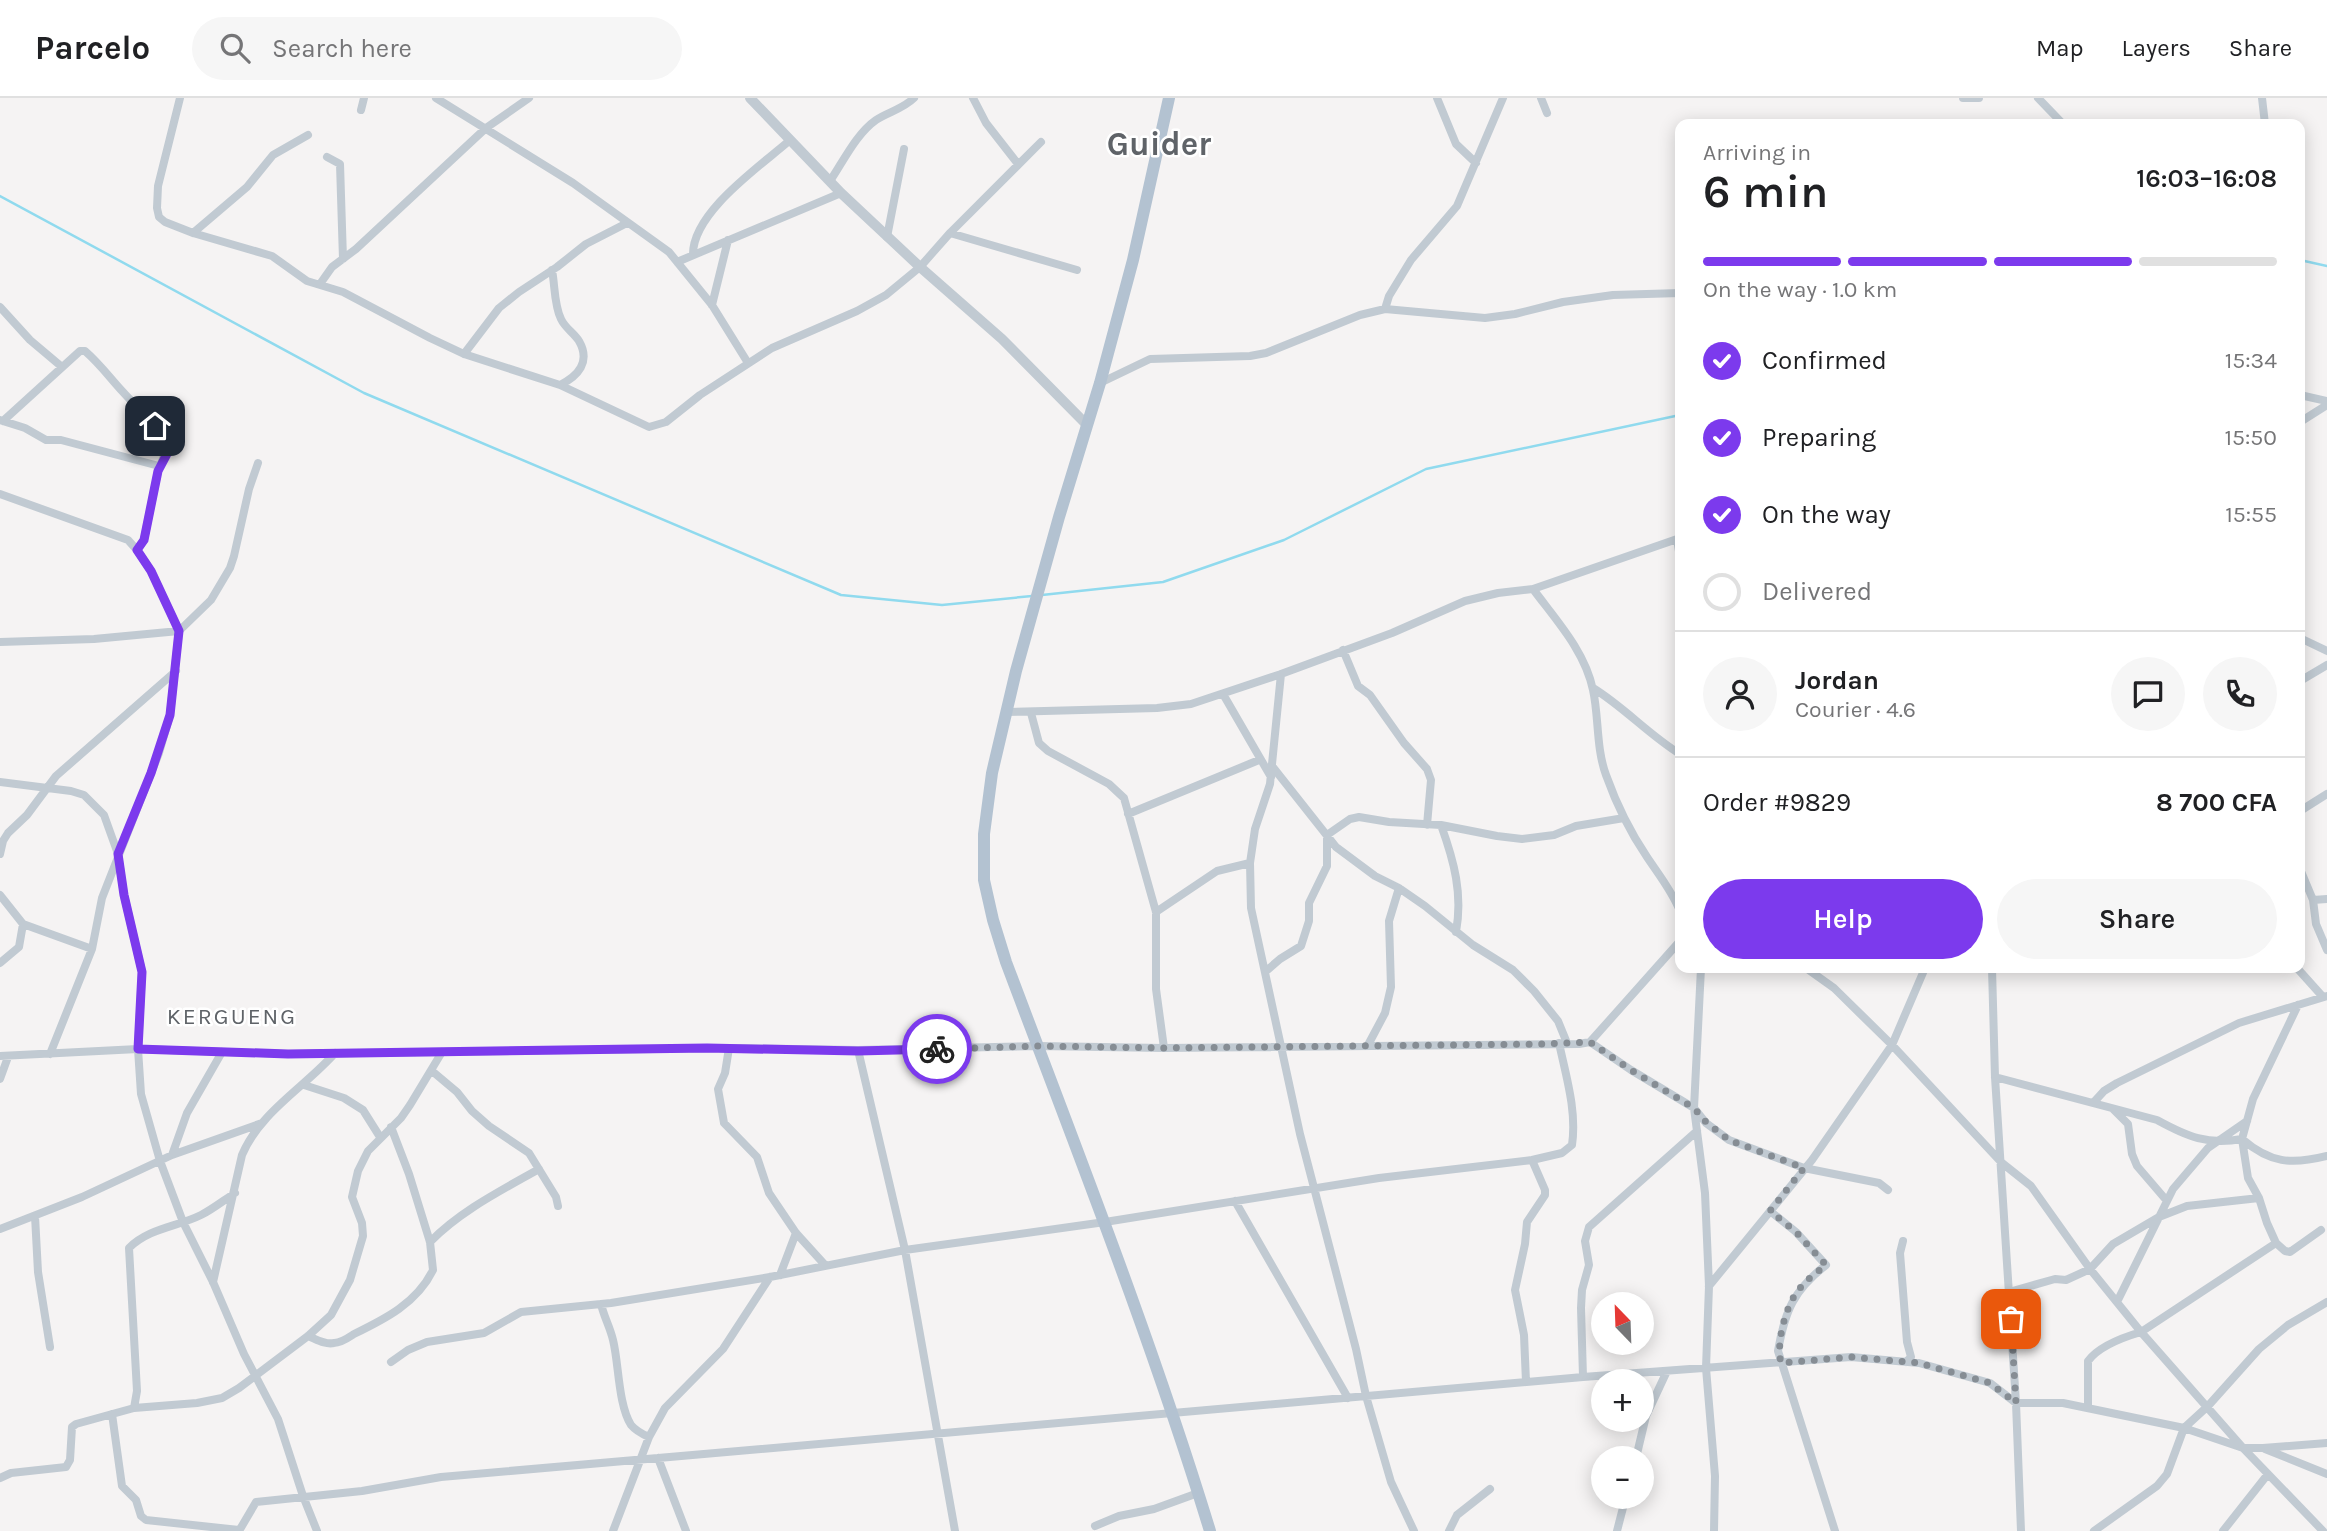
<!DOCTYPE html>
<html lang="en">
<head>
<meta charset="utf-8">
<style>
	body { margin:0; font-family:Karla,sans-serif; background:#f6f6f6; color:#202124; height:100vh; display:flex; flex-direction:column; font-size:26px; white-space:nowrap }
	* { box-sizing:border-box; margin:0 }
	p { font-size:23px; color:#757577 }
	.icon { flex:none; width:38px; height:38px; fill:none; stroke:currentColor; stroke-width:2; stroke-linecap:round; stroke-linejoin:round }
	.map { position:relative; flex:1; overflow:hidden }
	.details { position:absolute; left:1675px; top:21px; width:630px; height:854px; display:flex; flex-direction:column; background:#fff; border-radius:14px; box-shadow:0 4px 18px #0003 }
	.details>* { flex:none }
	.needle { width:46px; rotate:337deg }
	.tools { position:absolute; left:1591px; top:1194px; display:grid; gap:14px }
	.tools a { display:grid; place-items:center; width:63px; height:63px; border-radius:50%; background:#fff; box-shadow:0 4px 18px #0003; font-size:35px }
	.pin { position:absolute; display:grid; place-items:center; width:60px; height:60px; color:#fff; margin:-30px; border-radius:14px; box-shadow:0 4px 10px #0006 }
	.courier { position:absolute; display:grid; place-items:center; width:70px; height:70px; margin:-35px; border:5px solid #7c3aed; border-radius:50%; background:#fff; color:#222; box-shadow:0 2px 9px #0007 }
	.headline em { font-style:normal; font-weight:600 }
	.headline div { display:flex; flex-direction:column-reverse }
	.headline { display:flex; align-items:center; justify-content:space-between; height:119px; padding:0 28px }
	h1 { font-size:46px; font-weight:600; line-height:52px }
	.bar { display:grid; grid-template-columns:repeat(4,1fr); gap:10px 7px; align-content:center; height:84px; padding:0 28px }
	.bar i { height:9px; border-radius:5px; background:#e0e0e0 }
	.bar .current { background:#7c3aed }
	.bar p { grid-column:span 4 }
	.line { display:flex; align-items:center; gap:18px; padding:0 28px; border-top:2px solid #e0e0e0 }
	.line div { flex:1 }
	.round { display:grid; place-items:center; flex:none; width:74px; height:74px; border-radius:37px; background:#f6f6f6 }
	ol { padding:0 28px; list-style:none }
	li { display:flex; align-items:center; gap:21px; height:77px }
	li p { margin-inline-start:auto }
	li .icon { padding:7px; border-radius:50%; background:#7c3aed; color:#fff; stroke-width:4 }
	li:last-child { color:#757577 }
	li i { width:38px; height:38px; border:4px solid #e0e0e0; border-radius:50% }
	.action { display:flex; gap:14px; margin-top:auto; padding:14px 28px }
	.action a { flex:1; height:80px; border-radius:42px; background:#7c3aed; color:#fff; font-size:28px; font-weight:600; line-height:80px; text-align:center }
	.action a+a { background:#f6f6f6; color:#202124 }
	header { display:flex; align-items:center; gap:42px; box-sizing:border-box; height:98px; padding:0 35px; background:#fff; border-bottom:2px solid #e0e0e0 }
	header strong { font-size:33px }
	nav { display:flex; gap:38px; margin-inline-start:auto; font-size:24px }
	.search { width:490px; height:63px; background:#f6f6f6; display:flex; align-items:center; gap:18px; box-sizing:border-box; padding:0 24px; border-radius:38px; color:#757577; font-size:26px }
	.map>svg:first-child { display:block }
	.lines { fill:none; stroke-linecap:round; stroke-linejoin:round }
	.stream { stroke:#90daee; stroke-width:2.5 }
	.minor { stroke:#c1cad2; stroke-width:8 }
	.tertiary { stroke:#c1cad2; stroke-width:10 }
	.primary { stroke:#b3c2d1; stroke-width:12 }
	.done { stroke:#868d94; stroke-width:7; stroke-dasharray:0 12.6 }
	.route { stroke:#7c3aed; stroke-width:9 }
	.labels { text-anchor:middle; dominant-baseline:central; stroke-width:5; stroke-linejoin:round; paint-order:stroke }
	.quarter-label { font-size:23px; letter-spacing:2px; fill:#5f6368; stroke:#fff }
	.town-label { font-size:33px; font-weight:bold; fill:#5f6368; stroke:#fff }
</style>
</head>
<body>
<header>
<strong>Parcelo</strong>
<div class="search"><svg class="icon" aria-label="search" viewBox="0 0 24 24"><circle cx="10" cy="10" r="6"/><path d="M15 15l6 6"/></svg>Search here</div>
<nav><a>Map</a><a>Layers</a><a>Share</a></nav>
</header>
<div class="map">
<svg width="2327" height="1433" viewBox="0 0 2327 1433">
	<rect width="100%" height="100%" fill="#f5f3f3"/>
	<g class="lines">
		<path class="stream" d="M 0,98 L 364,295 L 841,497 L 942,507 L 1032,498
			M 2300,162 L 2327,168
			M 1042,497 L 1163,484 L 1284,442 L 1426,371 L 1680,317"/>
		<path class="minor" d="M 180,0 L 158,88 L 157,110 L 159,119 L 165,124 L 193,135 L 272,158 L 307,183 L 343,194 L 430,240 L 464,256 L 560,287 C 578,278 591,264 579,243 C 574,235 565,230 561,221 C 554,207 555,187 552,172
			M 436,0 L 573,85 L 669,154 L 712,207 L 748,265
			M 973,0 L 986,25 L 1018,66
			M 1437,0 L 1456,46 L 1476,65
			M 1541,0 L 1547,15
			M 1963,0 L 1979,0
			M 2038,0 L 2063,26
			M 2262,0 L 2265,26
			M 361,12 L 364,0
			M 327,59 L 340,66 L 343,161
			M 830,83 C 843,64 856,36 876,22 C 888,14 903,11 914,0
			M 193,135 L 247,89 L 273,57 L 308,37
			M 950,135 L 1077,172
			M 887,139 L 904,51
			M 693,157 C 692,115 759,69 789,43
			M 677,164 L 841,95
			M 320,186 L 332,169 L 356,151 L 486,30 L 529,0
			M 712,207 L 728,142
			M 0,209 L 30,242 L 62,269
			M 1385,211 L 1389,198 L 1411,162 L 1457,108 L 1503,0
			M 464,256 L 499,210 L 519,194 L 557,169 L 586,146 L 627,125
			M 1100,285 L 1150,261 L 1250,258 L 1266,255 L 1360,217 L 1385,211 L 1485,220 L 1515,216 L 1563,204 L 1613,197 L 1680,195
			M 560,287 L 649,329 L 666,324 L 700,297 L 772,250 L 857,213 L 886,197 L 920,169 L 950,135 L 1041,44
			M 2300,297 L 2327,303
			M 0,322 L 25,330 L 46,342 L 61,342 L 159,368
			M 3,323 L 80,253 L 85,253 C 100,266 110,280 123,294 C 140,313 158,327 167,351 L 158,373 L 144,442 L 137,452
			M 2300,324 L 2327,307
			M 0,396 L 128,442 L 137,452 L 151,473 L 179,533 L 170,617 L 159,655 L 102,800 L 92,851 L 50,956
			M 1677,441 L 1680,460
			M 1533,491 C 1556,522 1585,553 1593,592 C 1599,619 1596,650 1606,677 C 1616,705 1630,734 1647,759 C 1659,777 1672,793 1680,813
			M 2300,540 L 2327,553
			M 0,544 L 94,541 L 179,533 L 211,502 L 230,470 L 234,458 L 249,391 L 258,365
			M 1343,552 L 1358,588 L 1370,597 L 1404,645 L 1427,671 L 1431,682 L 1427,727
			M 1281,576 L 1270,686 L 1255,731 L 1250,765 L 1251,810 L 1300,1036 L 1356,1251 L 1366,1298 L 1391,1384 L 1414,1433
			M 2300,583 L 2327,567
			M 1593,590 C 1624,609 1649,637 1680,656
			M 1223,596 L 1271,679
			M 1006,614 L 1157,610 L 1191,606 L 1281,576 L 1392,535 L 1465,503 L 1498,495 L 1533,491 L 1680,440
			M 1031,615 L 1039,645 L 1048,653 L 1109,686 L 1124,700 L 1156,814 L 1156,891 L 1164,950
			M 1272,668 L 1336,749 L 1375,778 L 1399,790 L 1425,808 L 1473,847 L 1513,872 L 1534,893 L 1558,923 L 1567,945
			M 0,684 L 71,693 L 84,697 L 104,717 L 118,756 L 124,797 L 142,874 L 138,951 L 288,956 L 729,950 L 858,952 L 1038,948 L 1164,950 L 1579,946 L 1590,944 L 1680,843
			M 2300,713 L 2327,696
			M 1128,716 L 1259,662
			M 1441,727 C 1454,763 1463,796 1456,834
			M 0,756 L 3,743 L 8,735 L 27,717 L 56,678 L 176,573
			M 2300,771 L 2313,802 L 2316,826 L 2327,852
			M 0,797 L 23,826 L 92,851
			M 2313,802 L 2327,801
			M 1156,814 L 1217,773 L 1250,765
			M 0,865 L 19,849 L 23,826
			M 1701,870 L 1694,1010 L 1705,1095 L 1709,1188 L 1706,1270 L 1715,1378 L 1714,1433
			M 1806,870 L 1834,890 L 1892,947 L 2002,1065 L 2031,1088 L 2090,1171 L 2141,1234 L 2243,1350 L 2323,1433
			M 1992,870 L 1995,979 L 2016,1305 L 2021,1433
			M 2297,870 L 2323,899
			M 1265,874 L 1280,861 L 1301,848 L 1309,823 L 1309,805 L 1327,768 L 1327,737 L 1350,721 L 1359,719 L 1389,724 L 1441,727 L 1497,738 L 1522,741 L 1554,737 L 1576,728 L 1624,720
			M 2298,907 L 2253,1001 L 2242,1041 L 2248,1080 L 2259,1100 L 2267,1125 L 2276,1145 L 2285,1153 L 2290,1154 L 2321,1132
			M 1590,944 L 1631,972 L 1694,1010 L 1706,1025 L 1729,1042 L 1804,1070 L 1879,1085 L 1888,1092
			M 1368,947 L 1385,915 L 1391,889 L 1389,823 L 1399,790
			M 729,950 L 725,975 L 718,991 L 724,1025 L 757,1059 L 769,1095 L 796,1135 L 825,1167
			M 858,952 L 905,1152 L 955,1433
			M 0,958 L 138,951 L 141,996 L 160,1063 L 183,1124 L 213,1184 L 244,1256 L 278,1321 L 303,1398 L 317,1433
			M 432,973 L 457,994 L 472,1013 L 489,1028 L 529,1055 L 556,1099 L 558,1108
			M 1995,979 L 2157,1022 C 2188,1039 2207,1047 2242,1041 C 2270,1065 2291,1067 2327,1058
			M 0,981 L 8,959
			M 304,987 L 344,1000 L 363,1012 L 380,1039
			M 2094,1004 L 2104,993 L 2117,985 L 2239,925 L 2327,898
			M 2113,1011 L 2128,1026 L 2132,1056 L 2137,1068 L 2167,1103
			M 172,1057 L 187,1015 L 222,954
			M 1235,1103 L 1348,1300
			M 1770,1113 L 1796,1134 L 1826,1167 C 1794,1192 1785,1212 1778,1253 L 1835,1433
			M 35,1118 L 38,1174 L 50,1249
			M 0,1131 L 82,1099 L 172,1057 L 262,1025
			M 1903,1143 L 1900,1155 L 1907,1244 L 1911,1259 L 1906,1264
			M 430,1144 C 460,1113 502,1092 539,1071
			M 780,1177 L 796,1135
			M 213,1184 L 242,1057 C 260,1014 305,989 335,955
			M 1709,1188 L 1812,1062 L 1892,947 L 1925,870
			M 2009,1194 L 2055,1181 L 2066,1182 L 2090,1171 L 2113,1146 L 2159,1119 L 2187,1108 L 2259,1100
			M 2117,1204 L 2173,1091 L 2208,1050 L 2247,1023
			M 601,1206 C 604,1219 610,1229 613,1242 C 619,1266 618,1306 631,1327 C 636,1333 642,1336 649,1339
			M 308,1238 C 316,1241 325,1247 334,1245 C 341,1245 348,1240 354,1236 C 385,1221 417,1205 433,1172 L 430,1144 L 409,1076 L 391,1029
			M 391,1264 L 408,1252 L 427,1244 L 484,1235 L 521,1214 L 611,1205 L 770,1179 L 905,1152 L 1105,1124 L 1379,1080 L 1532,1062 L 1562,1055 L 1572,1047 C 1577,1013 1566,978 1559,945
			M 1583,1279 L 1581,1210 L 1582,1192 L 1589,1167 L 1585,1143 L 1589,1129 L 1697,1033
			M 1526,1284 L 1524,1237 L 1515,1192 L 1525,1146 L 1527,1124 L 1545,1097 L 1545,1092 L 1532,1062
			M 134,1310 L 137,1293 L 129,1150 C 149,1130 177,1129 201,1117 C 213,1111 224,1102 235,1095
			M 2088,1310 L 2088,1263 C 2099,1248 2124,1239 2141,1234 L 2276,1145
			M 112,1316 L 122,1388 L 136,1402 L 141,1418 L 146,1422 L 239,1432
			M 2265,1351 L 2327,1376
			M 658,1360 L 686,1433
			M 1636,1360 L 1646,1318 L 1667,1273
			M 0,1380 L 11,1375 L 66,1369 L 70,1362 L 72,1329 L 76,1326 L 134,1310 L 197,1305 L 222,1300 L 239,1290 L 308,1238 L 331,1217 L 350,1182 L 363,1138 L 362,1125 L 352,1099 L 358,1073 L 368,1053 L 401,1020 L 410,1007 L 442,954
			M 1095,1428 L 1119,1418 L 1154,1411 L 1198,1395
			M 239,1433 L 256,1404 L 362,1393 L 441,1379 L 1583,1279 L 1851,1259 L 1919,1265 L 1990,1285 L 2016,1305 L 2063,1305 L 2184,1330 L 2243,1350 L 2263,1350 L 2327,1345
			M 613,1433 L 649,1339 L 665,1310 L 723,1251 L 770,1179
			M 1449,1433 L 1457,1417 L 1490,1391
			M 1617,1433 L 1626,1398
			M 2094,1433 L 2157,1388 L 2167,1376 L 2184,1330 L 2208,1308 L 2259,1251 L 2288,1227 L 2327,1204
			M 2223,1433 L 2268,1376"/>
		<path class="tertiary" d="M 750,0 L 841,95 L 920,169 L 1002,241 L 1087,327"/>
		<path class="primary" d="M 1169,0 L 1133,162 L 1100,285 L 1059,419 L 1016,573 L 992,675 L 984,736 L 984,782 L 993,822 L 1006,864 C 1077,1053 1151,1240 1210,1433"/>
	</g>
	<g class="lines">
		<path class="done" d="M 937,951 L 1038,948 L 1164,950 L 1541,946 L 1590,944 L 1631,972 L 1694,1010 L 1706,1024 L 1729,1042 L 1804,1070 L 1770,1113 L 1796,1134 L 1826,1167 C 1816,1175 1805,1183 1797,1194 C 1785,1210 1776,1246 1781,1265 L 1851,1259 L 1919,1265 L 1990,1285 L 2016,1305 L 2011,1221"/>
		<path class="route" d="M 155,328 L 164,344 L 167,356 L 158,373 L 144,442 L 137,452 L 151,473 L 179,533 L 170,617 L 151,675 L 118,756 L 124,797 L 142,874 L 138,951 L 288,956 L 707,950 L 858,953 L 937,951"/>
	</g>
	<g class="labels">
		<g class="quarter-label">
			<text x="232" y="918">KERGUENG</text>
		</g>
		<g class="town-label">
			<text x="1159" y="46">Guider</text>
		</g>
	</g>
</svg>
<div class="tools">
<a><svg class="needle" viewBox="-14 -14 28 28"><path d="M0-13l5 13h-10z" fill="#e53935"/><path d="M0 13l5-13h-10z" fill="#757577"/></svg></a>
<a>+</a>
<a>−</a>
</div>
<div class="pin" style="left:2011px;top:1221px;background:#ea580c"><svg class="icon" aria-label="bag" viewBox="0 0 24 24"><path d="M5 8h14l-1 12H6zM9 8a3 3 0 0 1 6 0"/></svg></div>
<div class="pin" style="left:155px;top:328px;background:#1f2937"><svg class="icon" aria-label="home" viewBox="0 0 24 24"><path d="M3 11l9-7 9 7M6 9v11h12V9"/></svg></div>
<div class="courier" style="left:937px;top:951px"><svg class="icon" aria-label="bike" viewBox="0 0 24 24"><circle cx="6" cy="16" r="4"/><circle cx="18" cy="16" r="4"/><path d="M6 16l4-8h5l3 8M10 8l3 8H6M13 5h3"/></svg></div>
<section class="details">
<div class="headline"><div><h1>6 min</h1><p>Arriving in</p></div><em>16:03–16:08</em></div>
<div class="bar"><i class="current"></i><i class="current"></i><i class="current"></i><i></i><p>On the way · 1.0 km</p></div>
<ol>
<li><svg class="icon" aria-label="check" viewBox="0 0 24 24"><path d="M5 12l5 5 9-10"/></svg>Confirmed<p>15:34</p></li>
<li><svg class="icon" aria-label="check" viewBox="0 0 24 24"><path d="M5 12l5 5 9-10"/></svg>Preparing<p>15:50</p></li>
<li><svg class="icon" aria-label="check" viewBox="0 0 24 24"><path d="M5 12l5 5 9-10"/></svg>On the way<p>15:55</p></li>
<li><i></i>Delivered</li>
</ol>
<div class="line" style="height:126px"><a class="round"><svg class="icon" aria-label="person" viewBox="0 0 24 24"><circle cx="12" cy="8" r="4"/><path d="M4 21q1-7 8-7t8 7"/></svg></a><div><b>Jordan</b><p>Courier · 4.6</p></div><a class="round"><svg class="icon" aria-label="chat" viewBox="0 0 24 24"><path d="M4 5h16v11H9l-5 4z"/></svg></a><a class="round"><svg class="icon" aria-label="phone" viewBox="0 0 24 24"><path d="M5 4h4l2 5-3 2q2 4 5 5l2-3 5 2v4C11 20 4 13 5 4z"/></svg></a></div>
<div class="line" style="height:91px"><div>Order #9829</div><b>8 700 CFA</b></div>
<div class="action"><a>Help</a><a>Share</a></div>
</section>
</div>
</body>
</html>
